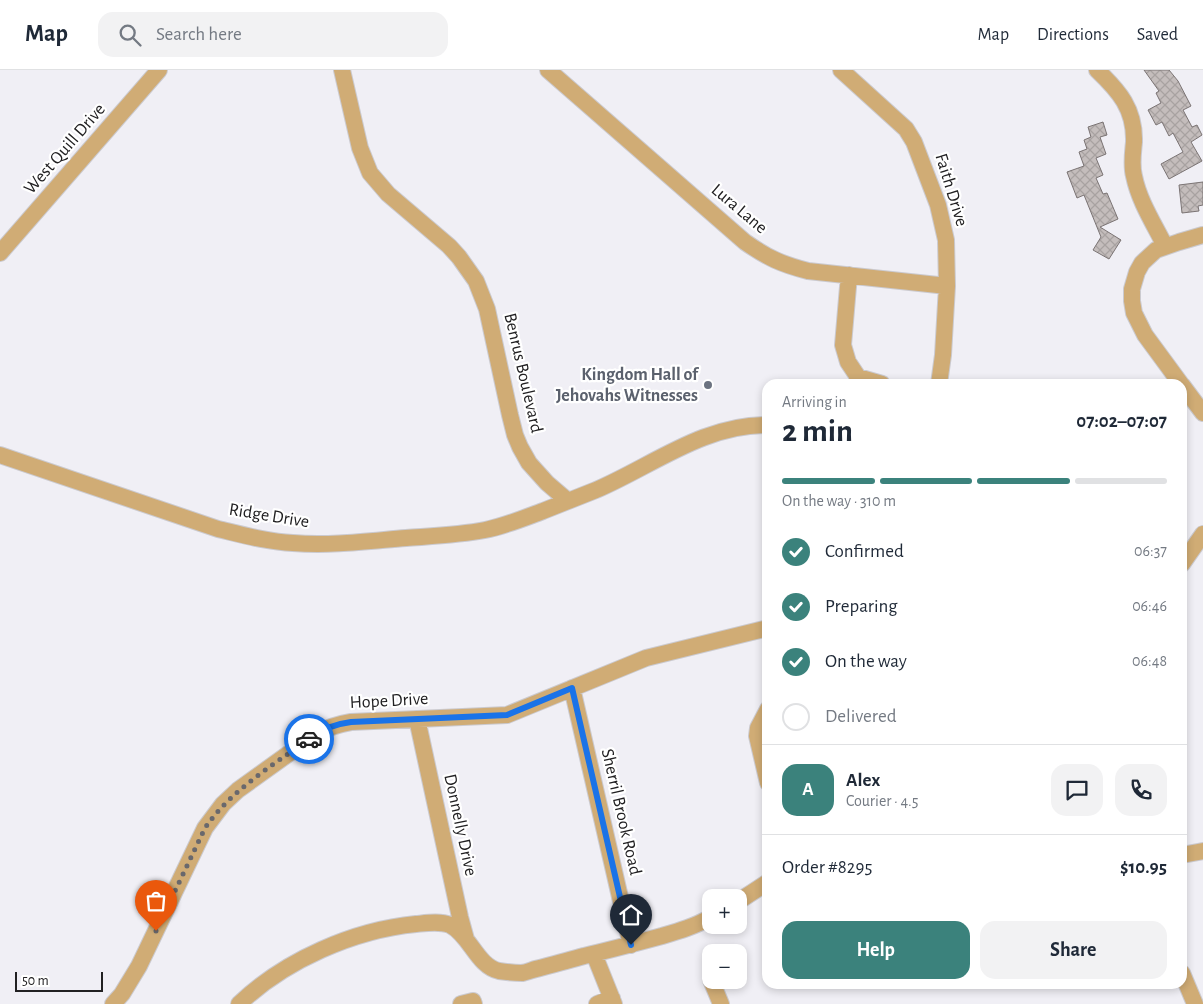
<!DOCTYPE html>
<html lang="en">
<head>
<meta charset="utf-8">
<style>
	body { margin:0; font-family:"Alegreya Sans",sans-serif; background:#f2f2f3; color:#1f2937; height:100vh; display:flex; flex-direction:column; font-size:19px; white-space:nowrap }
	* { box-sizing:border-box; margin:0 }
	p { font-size:16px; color:#747a83 }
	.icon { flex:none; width:28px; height:28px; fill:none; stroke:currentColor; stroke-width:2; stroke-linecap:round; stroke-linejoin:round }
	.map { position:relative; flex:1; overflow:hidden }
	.panel { position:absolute; left:762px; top:309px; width:425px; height:610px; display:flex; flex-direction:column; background:#fff; border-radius:15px; box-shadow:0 2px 8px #0003 }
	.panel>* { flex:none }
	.buttons { position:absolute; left:702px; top:819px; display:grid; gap:10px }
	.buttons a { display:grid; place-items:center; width:45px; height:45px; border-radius:10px; background:#fff; box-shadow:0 2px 8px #0003; font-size:25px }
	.scale { position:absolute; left:15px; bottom:12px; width:88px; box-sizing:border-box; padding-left:5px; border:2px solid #212022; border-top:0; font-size:14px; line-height:18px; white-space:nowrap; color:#212022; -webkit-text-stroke:4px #fff; paint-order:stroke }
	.pin { position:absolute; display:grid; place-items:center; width:42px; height:42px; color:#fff; margin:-51px -21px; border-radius:50% 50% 50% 0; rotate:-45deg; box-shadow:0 0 5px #0007 }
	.pin .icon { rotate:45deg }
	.courier { position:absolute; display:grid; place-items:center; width:50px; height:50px; margin:-25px; border:4px solid #1a73e8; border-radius:50%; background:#fff; color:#222; box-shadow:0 1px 6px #0007 }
	.overview em { font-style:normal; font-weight:600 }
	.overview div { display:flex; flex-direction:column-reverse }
	.overview { display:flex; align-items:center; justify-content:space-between; height:85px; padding:0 20px }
	h1 { font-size:32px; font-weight:600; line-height:38px }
	.bar { display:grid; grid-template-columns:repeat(4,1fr); gap:8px 5px; align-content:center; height:60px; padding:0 20px }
	.bar i { height:6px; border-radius:4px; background:#e0e1e3 }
	.bar .on { background:#3b827c }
	.bar p { grid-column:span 4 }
	.line { display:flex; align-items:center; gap:12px; padding:0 20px; border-top:1px solid #e0e1e3 }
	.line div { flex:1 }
	.round { display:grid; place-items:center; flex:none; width:52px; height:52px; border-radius:15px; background:#f2f2f3 }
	ol { padding:0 20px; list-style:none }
	li { display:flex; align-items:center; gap:15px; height:55px }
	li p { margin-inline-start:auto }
	li .icon { padding:5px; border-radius:50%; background:#3b827c; color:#fff; stroke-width:4 }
	li:last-child { color:#747a83 }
	li i { width:28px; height:28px; border:2px solid #e0e1e3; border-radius:50% }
	.button { display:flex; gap:10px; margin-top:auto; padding:10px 20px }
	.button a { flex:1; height:58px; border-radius:15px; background:#3b827c; color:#fff; font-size:20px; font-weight:600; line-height:58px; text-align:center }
	.button a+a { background:#f2f2f3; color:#1f2937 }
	header { display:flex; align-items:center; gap:30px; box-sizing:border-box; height:70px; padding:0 25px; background:#fff; border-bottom:1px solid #e0e1e3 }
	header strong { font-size:24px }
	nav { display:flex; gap:28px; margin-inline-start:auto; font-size:18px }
	.search { width:350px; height:45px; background:#f2f2f3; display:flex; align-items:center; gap:12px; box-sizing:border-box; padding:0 18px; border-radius:15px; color:#747a83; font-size:19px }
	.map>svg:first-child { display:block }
	.building { fill:url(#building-cross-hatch); stroke:#7b7474 }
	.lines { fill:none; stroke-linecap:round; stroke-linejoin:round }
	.minor-casing { stroke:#cbcacf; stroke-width:18 }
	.minor { stroke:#d0ac75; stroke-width:16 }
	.done { stroke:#69686c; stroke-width:5; stroke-dasharray:0 9 }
	.route { stroke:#1a73e8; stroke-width:6 }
	.worship-dot { fill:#6b7280; stroke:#fff; stroke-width:2 }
	.labels { text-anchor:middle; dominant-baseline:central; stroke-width:4.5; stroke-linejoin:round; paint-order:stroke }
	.street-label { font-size:18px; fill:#212022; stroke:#fff }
	.worship-label { font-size:18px; font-weight:bold; fill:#5b616d; stroke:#fff; text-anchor:end }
</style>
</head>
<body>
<header>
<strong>Map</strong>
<div class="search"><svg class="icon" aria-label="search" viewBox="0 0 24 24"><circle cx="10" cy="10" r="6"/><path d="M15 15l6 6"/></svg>Search here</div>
<nav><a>Map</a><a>Directions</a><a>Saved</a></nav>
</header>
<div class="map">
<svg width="1203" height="934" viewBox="0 0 1203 934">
	<defs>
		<pattern id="building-cross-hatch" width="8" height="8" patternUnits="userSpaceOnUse" patternTransform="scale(1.25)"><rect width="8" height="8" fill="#c4bdbc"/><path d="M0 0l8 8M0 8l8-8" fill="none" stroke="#a8a2a1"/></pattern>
	</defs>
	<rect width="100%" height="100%" fill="#f0eff5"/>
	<path class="building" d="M 1144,0 L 1169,0 L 1178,11 L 1191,36 L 1183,40 L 1192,57 L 1197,55 L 1202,65 L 1191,72 L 1202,91 L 1169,109 L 1161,94 L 1183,82 L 1173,63 L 1169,66 L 1162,52 L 1156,55 L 1148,40 L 1161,33 L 1156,23 L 1159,21 Z
		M 1103,52 L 1107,65 L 1100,67 L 1106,84 L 1096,88 L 1103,105 L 1096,108 L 1103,124 L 1107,123 L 1118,149 L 1100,157 L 1121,170 L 1109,189 L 1093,180 L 1101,167 L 1084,125 L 1077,128 L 1067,102 L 1084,96 L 1079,82 L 1087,79 L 1084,70 L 1091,67 L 1088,57 Z
		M 1203,112 L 1203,135 L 1198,136 L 1199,141 L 1182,143 L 1179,115 Z"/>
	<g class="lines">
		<defs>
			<path id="minor" d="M 342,0 L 360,78 L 370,103 L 388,124 L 449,176 L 459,187 L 476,211 L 487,239 L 510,345 L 515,365 L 520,377 L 529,393 L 547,413 L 568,431
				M 548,0 L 745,172 C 768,188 781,194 808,201 L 947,216
				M 841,0 L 906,59 L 914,72 L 938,135 L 946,170 L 947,216 L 943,285 L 939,314
				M 1097,0 C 1119,21 1135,39 1134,72 C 1133,83 1131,95 1134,106 C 1139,131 1154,154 1165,176
				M 0,183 L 159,0
				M 849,205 L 843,275 L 848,292 L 858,307 L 856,314
				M 858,307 L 882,314
				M 1181,314 L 1145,265 L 1134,243 L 1132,231 L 1132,219 L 1137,202 L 1142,193 L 1156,180 L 1179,172 L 1203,165
				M 1182,315 L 1203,343
				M 0,385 L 218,459 C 243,465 268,472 293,473 C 331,476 369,471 406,468 C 433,466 459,465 485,460 C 505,456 524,448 543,441 C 561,434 578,427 596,420 C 652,396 704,354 768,355
				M 1182,494 L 1203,464
				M 572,618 L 631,875
				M 768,639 L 758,658 L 757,666 L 768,713
				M 417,649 L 460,847 L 466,869
				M 1182,785 L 1203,781
				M 739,831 L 768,812
				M 594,884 L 614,934
				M 1182,903 L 1195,934
				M 711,910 L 721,934
				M 113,934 L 122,924 L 139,896 L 205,758 L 223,734 L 238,720 L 316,664 C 327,658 338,654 351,652 L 507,645 L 646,588 L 768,558
				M 239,934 C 285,890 354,860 416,854 C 427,853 440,851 450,855 C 470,865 477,896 499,901 C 506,902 515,903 522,903 C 528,902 534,899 540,898 C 555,894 570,890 584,886 C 610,880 636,873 662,866 C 679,861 696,856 711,847
				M 461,934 L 473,931 L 474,934
				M 597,934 L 612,928"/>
		</defs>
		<use href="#minor" class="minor-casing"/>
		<use href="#minor" class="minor"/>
	</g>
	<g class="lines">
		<path class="done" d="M 156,861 L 205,758 C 231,720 272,696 309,669"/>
		<path class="route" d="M 309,669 C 321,659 335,654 351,652 L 507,645 L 572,618 L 631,875"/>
	</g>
	<circle class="worship-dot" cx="708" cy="315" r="5"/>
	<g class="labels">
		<g class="street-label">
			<text transform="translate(65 79) rotate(-49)">West Quill Drive</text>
			<text transform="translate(951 120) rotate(73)">Faith Drive</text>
			<text transform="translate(739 139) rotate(40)">Lura Lane</text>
			<text transform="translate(523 303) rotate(77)">Benrus Boulevard</text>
			<text transform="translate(269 446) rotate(9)">Ridge Drive</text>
			<text transform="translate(389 631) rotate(-3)">Hope Drive</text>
			<text transform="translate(621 742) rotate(77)">Sherril Brook Road</text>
			<text transform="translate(460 755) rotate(78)">Donnelly Drive</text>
		</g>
		<g class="worship-label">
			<text x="698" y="305">Kingdom Hall of<tspan x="698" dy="21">Jehovahs Witnesses</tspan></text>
		</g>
	</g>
</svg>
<div class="buttons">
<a>+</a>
<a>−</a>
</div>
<div class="scale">50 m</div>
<div class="pin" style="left:156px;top:861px;background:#ea580c"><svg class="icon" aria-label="bag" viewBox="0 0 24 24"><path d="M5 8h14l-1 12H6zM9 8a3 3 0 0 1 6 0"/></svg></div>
<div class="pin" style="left:631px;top:875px;background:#1f2937"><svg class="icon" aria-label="home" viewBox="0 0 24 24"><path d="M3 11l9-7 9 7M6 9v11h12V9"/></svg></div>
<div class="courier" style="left:309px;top:669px"><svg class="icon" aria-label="car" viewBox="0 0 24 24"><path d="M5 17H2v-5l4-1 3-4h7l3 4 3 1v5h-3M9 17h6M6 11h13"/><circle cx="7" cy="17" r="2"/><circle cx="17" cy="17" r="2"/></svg></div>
<section class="panel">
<div class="overview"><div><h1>2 min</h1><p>Arriving in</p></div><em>07:02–07:07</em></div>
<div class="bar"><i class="on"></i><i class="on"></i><i class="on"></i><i></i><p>On the way · 310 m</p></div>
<ol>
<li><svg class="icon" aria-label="check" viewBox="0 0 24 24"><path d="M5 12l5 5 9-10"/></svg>Confirmed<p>06:37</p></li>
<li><svg class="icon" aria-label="check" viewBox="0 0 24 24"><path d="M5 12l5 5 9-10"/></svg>Preparing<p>06:46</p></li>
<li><svg class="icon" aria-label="check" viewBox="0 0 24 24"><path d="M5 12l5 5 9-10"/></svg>On the way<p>06:48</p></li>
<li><i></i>Delivered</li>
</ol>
<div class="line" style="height:90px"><b class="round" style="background:#3b827c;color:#fff">A</b><div><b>Alex</b><p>Courier · 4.5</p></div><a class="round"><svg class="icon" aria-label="chat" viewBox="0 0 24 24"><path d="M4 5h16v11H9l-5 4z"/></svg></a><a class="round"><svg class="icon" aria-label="phone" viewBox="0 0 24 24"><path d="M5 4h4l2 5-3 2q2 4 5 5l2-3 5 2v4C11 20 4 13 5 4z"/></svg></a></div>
<div class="line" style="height:65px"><div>Order #8295</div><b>$10.95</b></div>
<div class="button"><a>Help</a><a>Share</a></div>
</section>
</div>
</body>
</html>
